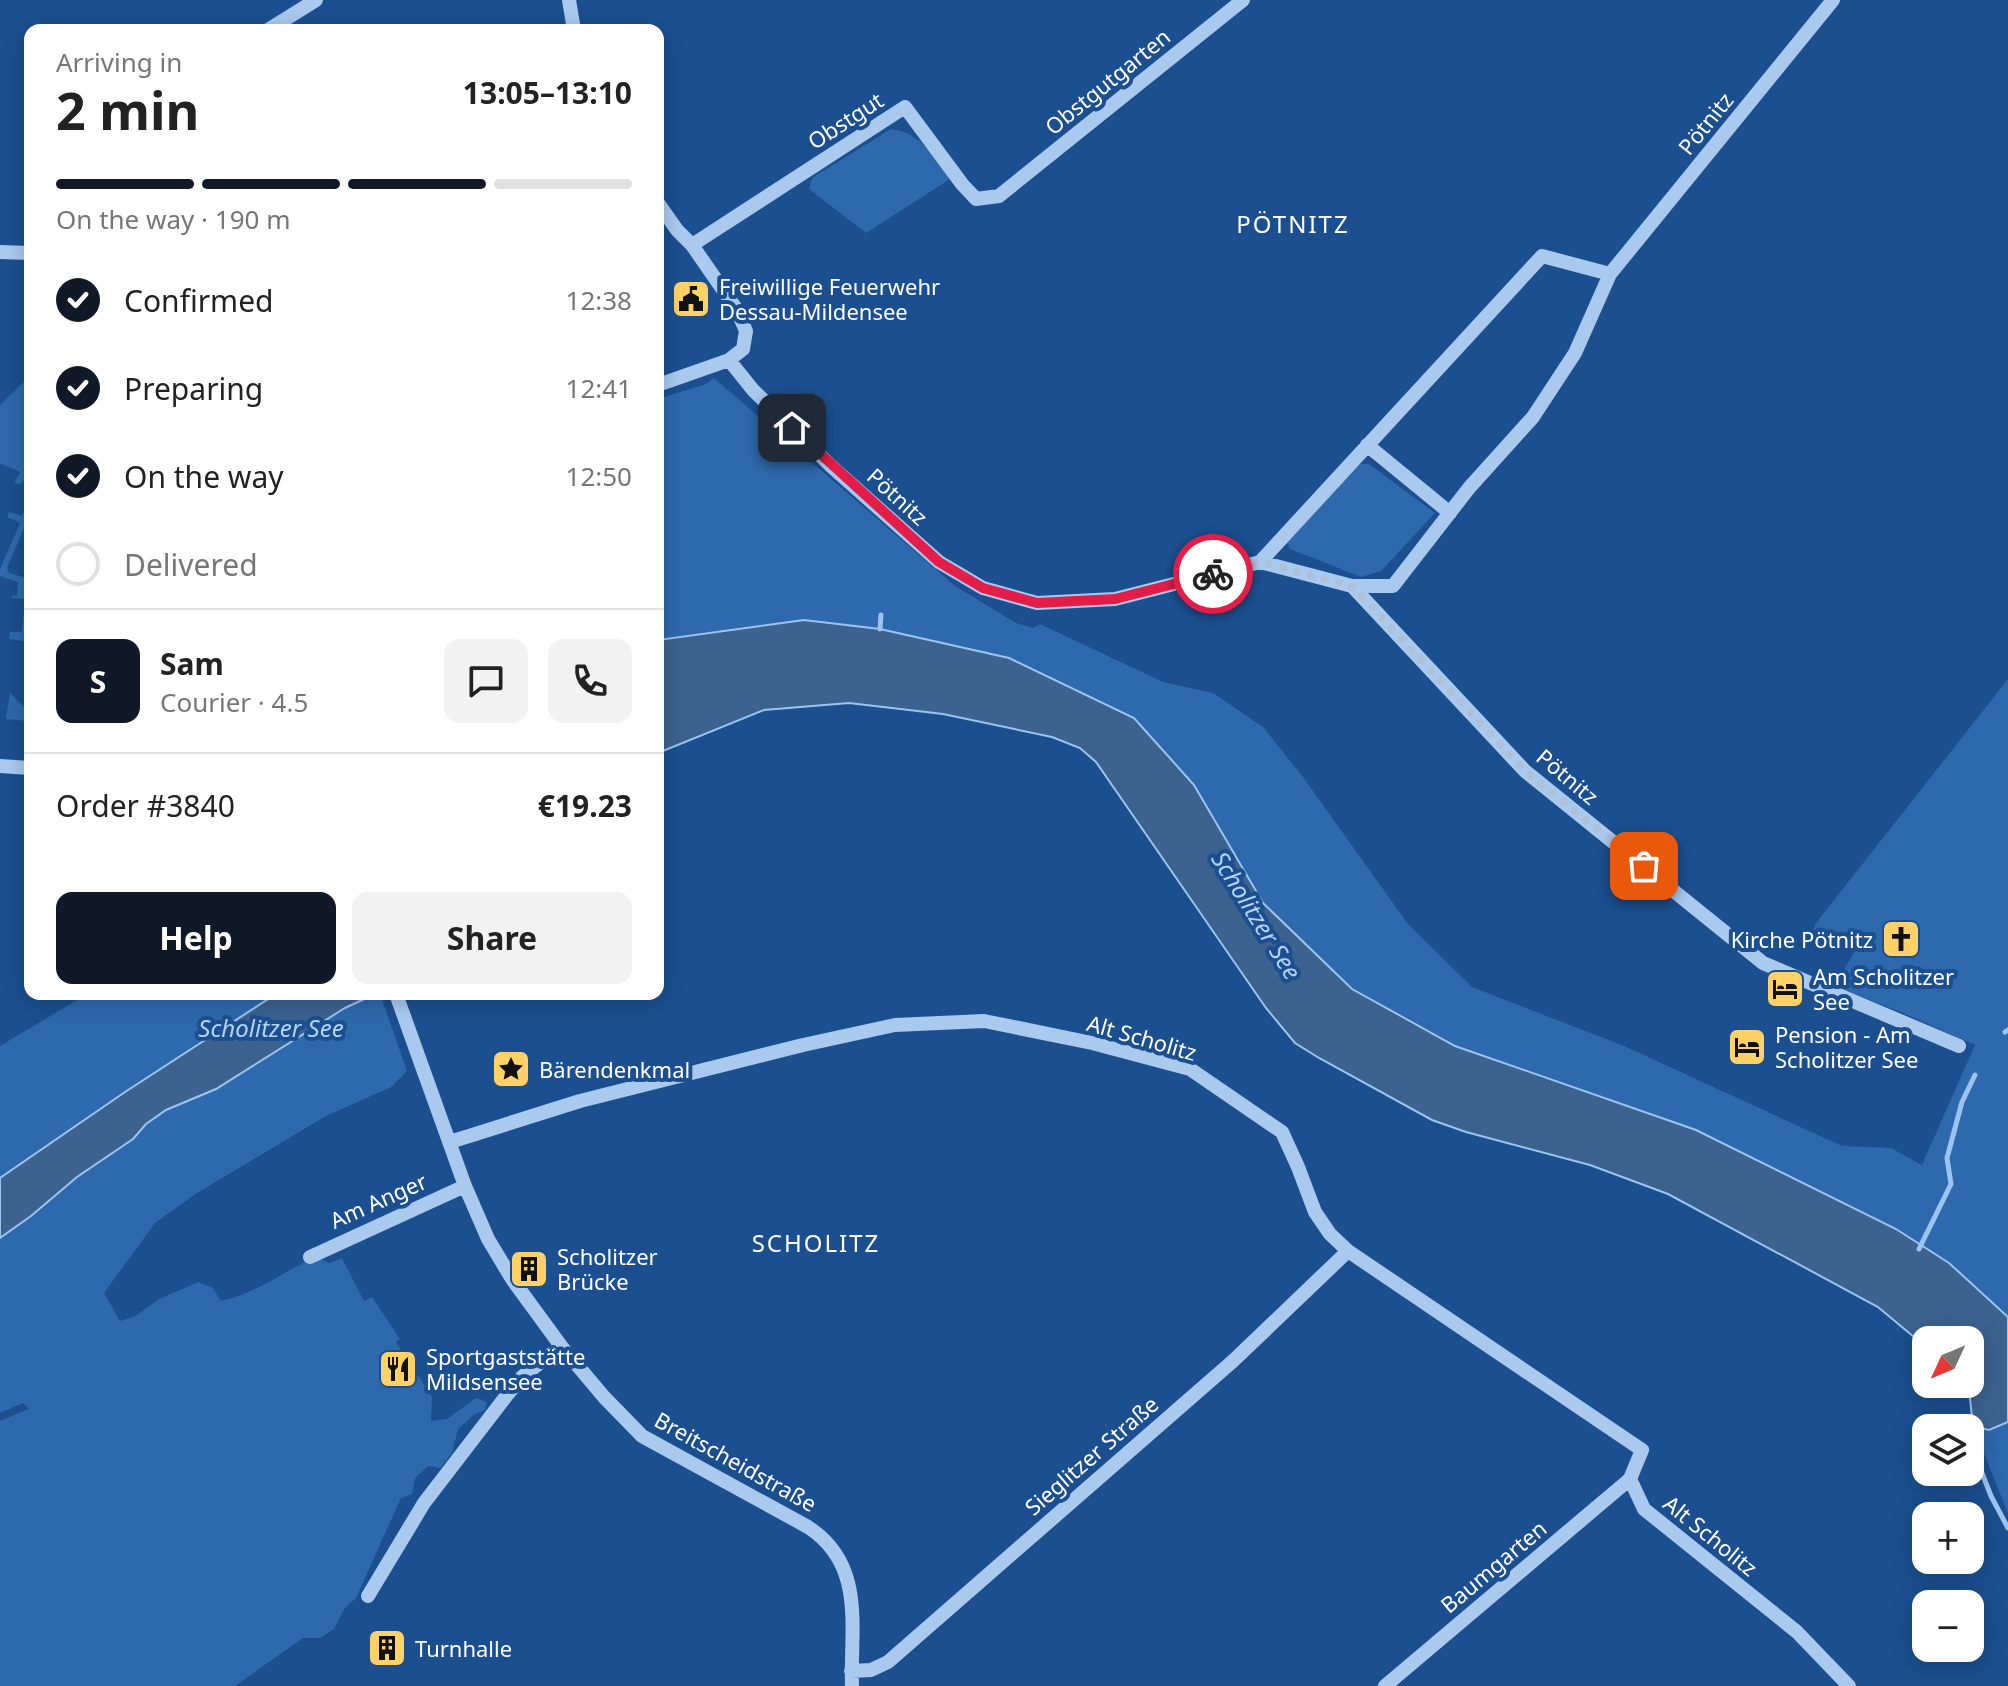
<!DOCTYPE html>
<html lang="en">
<head>
<meta charset="utf-8">
<style>
	body { margin:0; font-family:"Noto Sans",sans-serif; background:#f2f2f2; color:#222; height:100vh; display:flex; flex-direction:column; font-size:30px; white-space:nowrap }
	* { box-sizing:border-box; margin:0 }
	p { font-size:26px; color:#767676 }
	.icon { flex:none; width:44px; height:44px; fill:none; stroke:currentColor; stroke-width:2; stroke-linecap:round; stroke-linejoin:round }
	.map { position:relative; flex:1; overflow:hidden }
	.drawer { position:absolute; left:24px; top:24px; width:640px; height:976px; display:flex; flex-direction:column; background:#fff; border-radius:16px; box-shadow:0 4px 20px #0003 }
	.drawer>* { flex:none }
	.needle { width:52px; rotate:226deg }
	.controls { position:absolute; left:1912px; top:1326px; display:grid; gap:16px }
	.controls a { display:grid; place-items:center; width:72px; height:72px; border-radius:16px; background:#fff; box-shadow:0 4px 20px #0003; font-size:40px }
	.pin { position:absolute; display:grid; place-items:center; width:68px; height:68px; color:#fff; margin:-34px; border-radius:16px; box-shadow:0 4px 12px #0006 }
	.courier { position:absolute; display:grid; place-items:center; width:80px; height:80px; margin:-40px; border:6px solid #e11d48; border-radius:50%; background:#fff; color:#222; box-shadow:0 2px 10px #0007 }
	.headline em { font-style:normal; font-weight:700 }
	.headline div { display:flex; flex-direction:column-reverse }
	.headline { display:flex; align-items:center; justify-content:space-between; height:136px; padding:0 32px }
	h1 { font-size:52px; font-weight:700; line-height:60px }
	.bar { display:grid; grid-template-columns:repeat(4,1fr); gap:12px 8px; align-content:center; height:96px; padding:0 32px }
	.bar i { height:10px; border-radius:6px; background:#e0e0e0 }
	.bar .active { background:#111827 }
	.bar p { grid-column:span 4 }
	.line { display:flex; align-items:center; gap:20px; padding:0 32px; border-top:2px solid #e0e0e0 }
	.line div { flex:1 }
	.round { display:grid; place-items:center; flex:none; width:84px; height:84px; border-radius:16px; background:#f2f2f2 }
	ol { padding:0 32px; list-style:none }
	li { display:flex; align-items:center; gap:24px; height:88px }
	li p { margin-inline-start:auto }
	li .icon { padding:8px; border-radius:50%; background:#111827; color:#fff; stroke-width:4 }
	li:last-child { color:#767676 }
	li i { width:44px; height:44px; border:4px solid #e0e0e0; border-radius:50% }
	.primary-button { display:flex; gap:16px; margin-top:auto; padding:16px 32px }
	.primary-button a { flex:1; height:92px; border-radius:16px; background:#111827; color:#fff; font-size:32px; font-weight:700; line-height:92px; text-align:center }
	.primary-button a+a { background:#f2f2f2; color:#222 }
	.map>svg:first-child { display:block }
	.green { fill:#2e69ad }
	.water { fill:#3c6290; stroke:#9cc4f0; stroke-width:2 }
	.lines { fill:none; stroke-linecap:round; stroke-linejoin:round }
	.stream { stroke:#9cc4f0; stroke-width:5 }
	.minor { stroke:#a9c9ee; stroke-width:14 }
	.done { stroke:#afc1d8; stroke-width:8; stroke-dasharray:0 14.4 }
	.route { stroke:#e11d48; stroke-width:10 }
	.labels { text-anchor:middle; dominant-baseline:central; stroke-width:8; stroke-linejoin:round; paint-order:stroke }
	.street-label { font-size:22px; fill:#fff; stroke:#1b4f8f }
	.poi-label { font-size:22px; fill:#fff; stroke:#1b4f8f; text-anchor:start }
	.neighbourhood-label { font-size:24px; letter-spacing:2px; fill:#fff; stroke:#1b4f8f }
	.water-label { font-size:24px; font-style:italic; fill:#b5d3f5; stroke:#1b4f8f }
</style>
</head>
<body>
<div class="map">
<svg width="2008" height="1686" viewBox="0 0 2008 1686">
	<rect width="100%" height="100%" fill="#1b4f8f"/>
	<path class="green" d="M 891,129 C 921,133 934,156 950,179 L 866,233 L 809,189 L 812,178 Z
		M 30,376 L 30,473 L 20,484 L 14,483 L 20,472 L 0,463 L 0,405 Z
		M 714,378 L 955,586 L 1016,623 L 1033,628 L 1040,624 L 1163,682 L 1213,693 L 1263,727 L 1303,777 L 1408,924 L 1472,987 L 1624,1046 L 1842,1146 L 1891,1148 L 1922,1165 L 1975,1045 L 1903,1013 L 1834,986 L 1859,944 L 1832,931 L 1813,931 L 1816,923 L 2008,679 L 2008,1317 L 1949,1263 L 1896,1229 L 1696,1130 L 1455,1046 L 1352,989 L 1263,903 L 1194,785 L 1009,658 L 880,629 L 804,620 L 658,640 L 658,399 L 706,384 Z
		M 1362,464 L 1369,464 L 1435,513 L 1381,571 L 1361,577 L 1290,549 L 1287,543 L 1357,466 Z
		M 30,497 L 30,514 L 7,568 L 9,573 L 30,579 L 30,642 L 9,639 L 10,632 L 22,632 L 25,599 L 12,598 L 12,595 L 17,596 L 18,582 L 0,576 L 0,569 L 20,523 L 7,517 L 9,512 L 22,516 Z
		M 10,693 L 29,712 L 28,721 L 6,719 Z
		M 87,994 L 276,994 L 125,1092 L 0,1178 L 0,1046 Z
		M 375,994 L 380,994 L 407,1071 L 391,1087 L 326,1116 L 197,1193 L 155,1223 L 104,1293 L 120,1321 L 134,1317 L 159,1299 L 198,1282 L 213,1288 L 221,1301 C 255,1294 283,1272 315,1257 L 329,1263 L 342,1258 L 364,1301 L 372,1297 L 400,1339 L 396,1342 L 432,1397 L 431,1421 L 447,1419 L 476,1398 L 487,1402 L 485,1410 L 474,1415 L 458,1429 L 452,1453 L 440,1468 L 428,1466 L 415,1478 L 412,1494 L 401,1498 L 356,1598 L 344,1609 L 334,1629 L 320,1638 L 303,1638 L 235,1686 L 0,1686 L 0,1421 L 28,1409 L 28,1407 L 23,1403 L 0,1413 L 0,1238 L 31,1216 L 77,1177 L 133,1139 L 146,1124 L 166,1110 L 216,1089 L 345,1008 Z
		M 2008,1422 L 2008,1513 L 1973,1426 L 1989,1429 Z"/>
	<path class="water" d="M 804,620 L 880,629 L 1009,658 L 1134,718 L 1194,785 L 1263,903 L 1352,989 L 1455,1046 L 1696,1130 L 1896,1229 L 1949,1263 L 2008,1317 L 2008,1422 L 1989,1430 L 1973,1426 L 1969,1390 L 1963,1384 L 1970,1384 L 1970,1340 L 1926,1340 L 1926,1347 L 1878,1307 L 1668,1194 L 1590,1165 L 1466,1132 L 1432,1120 L 1319,1058 L 1295,1043 L 1266,1008 L 1096,762 L 1080,748 L 1052,737 L 943,714 L 849,703 L 764,710 L 658,753 L 658,640 Z
		M 276,994 L 375,994 L 345,1008 L 216,1089 L 166,1110 L 146,1124 L 133,1139 L 77,1177 L 31,1216 L 0,1238 L 0,1178 L 125,1092 Z"/>
	<g class="lines">
		<path class="stream" d="M 880,629 L 881,615
			M 2005,1032 L 2008,1030
			M 1919,1249 L 1951,1184 L 1947,1158 L 1962,1102 L 1975,1075
			M 1973,1421 L 1973,1450 L 1991,1496 L 2008,1528"/>
		<path class="minor" d="M 569,0 L 574,30
			M 268,30 L 316,0
			M 658,203 L 677,230 L 692,245 L 737,310 L 746,331 L 743,349 L 729,360 L 658,385
			M 692,245 L 905,107 L 962,184 L 976,199 L 999,196 L 1243,0
			M 0,252 L 30,253
			M 729,360 L 753,390 L 831,466 L 939,562 L 983,588 L 1037,603 L 1115,599 L 1260,562 L 1352,586 L 1393,586 L 1469,488 L 1533,417 L 1575,353 L 1610,274 L 1833,0
			M 1367,445 L 1450,513
			M 1260,562 L 1542,256 L 1610,274
			M 1352,586 L 1525,771 L 1763,963 L 1959,1046
			M 0,766 L 30,768
			M 396,994 L 465,1186 L 488,1239 L 512,1279 L 561,1346 L 604,1397 L 642,1436 L 808,1527 C 866,1565 850,1627 852,1686
			M 450,1142 L 580,1101 L 803,1045 L 895,1025 L 984,1021 L 1092,1043 L 1190,1069 L 1282,1132 L 1298,1167 L 1315,1212 L 1330,1234 L 1348,1251 L 1642,1450 L 1630,1479 L 1644,1509 L 1797,1632 L 1849,1686
			M 310,1257 L 465,1186
			M 368,1596 L 424,1503 L 507,1395 L 522,1377 L 561,1346
			M 851,1671 L 871,1670 L 888,1662 L 1233,1361 L 1348,1251
			M 1385,1686 L 1630,1479"/>
	</g>
	<g class="lines">
		<path class="done" d="M 1213,574 L 1260,562 L 1352,586 L 1525,771 L 1644,866"/>
		<path class="route" d="M 792,428 L 939,562 L 983,588 L 1037,603 L 1115,599 L 1213,574"/>
	</g>
	<defs>
		<symbol id="civic-square" viewBox="-11 -11 22 22"><rect x="-9" y="-9" width="18" height="18" rx="4" fill="#ffd166" stroke="#1b4f8f"/><path d="M-.6-6.5H3V-4.5H.6V-3L4-1V1h2V6H-6V1h2V-1L-.6-3ZM-1.2 2.5V6h2.4V2.5Z" fill="#111"/></symbol>
		<symbol id="church-square" viewBox="-11 -11 22 22"><rect x="-9" y="-9" width="18" height="18" rx="4" fill="#ffd166" stroke="#1b4f8f"/><path d="M-1.2-6h2.4v3.5h3.3v2.4h-3.3V6h-2.4V-.1h-3.3v-2.4h3.3Z" fill="#111"/></symbol>
		<symbol id="hotel-square" viewBox="-11 -11 22 22"><rect x="-9" y="-9" width="18" height="18" rx="4" fill="#ffd166" stroke="#1b4f8f"/><path d="M-6-4.5h1.5V1H6V5H4.5V3h-9V5H-6ZM-4 0a1.8 1.8 0 1 1 3.6 0ZM.5 0V-2.5h3Q6-2.5 6 0Z" fill="#111"/></symbol>
		<symbol id="sight-square" viewBox="-11 -11 22 22"><rect x="-9" y="-9" width="18" height="18" rx="4" fill="#ffd166" stroke="#1b4f8f"/><path d="M0-6L1.8-2.2L6-1.7L2.9 1.2L3.7 5.4L0 3.3L-3.7 5.4L-2.9 1.2L-6-1.7L-1.8-2.2Z" fill="#111"/></symbol>
		<symbol id="building-square" viewBox="-11 -11 22 22"><rect x="-9" y="-9" width="18" height="18" rx="4" fill="#ffd166" stroke="#1b4f8f"/><path d="M-4-6H4V6H1V3H-1V6H-4ZM-2.5-4.3h1.7v1.8h-1.7ZM.8-4.3h1.7v1.8H.8ZM-2.5-1h1.7V.8h-1.7ZM.8-1h1.7V.8H.8Z" fill="#111"/></symbol>
		<symbol id="restaurant-square" viewBox="-11 -11 22 22"><rect x="-9" y="-9" width="18" height="18" rx="4" fill="#ffd166" stroke="#1b4f8f"/><path d="M-5-6h1v4h1v-4h1v4h1v-4h1v5L-1.5 .5V6h-2V.5L-5-1ZM5-6V6H3V1.5H1.5Q1.5-4 5-6Z" fill="#111"/></symbol>
	</defs>
	<g fill-rule="evenodd">
		<use href="#civic-square" x="669" y="277" width="44" height="44"/>
		<use href="#church-square" x="1879" y="917" width="44" height="44"/>
		<use href="#hotel-square" x="1763" y="967" width="44" height="44"/>
		<use href="#hotel-square" x="1725" y="1025" width="44" height="44"/>
		<use href="#sight-square" x="489" y="1047" width="44" height="44"/>
		<use href="#building-square" x="507" y="1247" width="44" height="44"/>
		<use href="#restaurant-square" x="376" y="1347" width="44" height="44"/>
		<use href="#building-square" x="365" y="1626" width="44" height="44"/>
	</g>
	<g class="labels">
		<g class="street-label">
			<text transform="translate(1107 81) rotate(-39)">Obstgutgarten</text>
			<text transform="translate(845 120) rotate(-33)">Obstgut</text>
			<text transform="translate(1705 123) rotate(-51)">Pötnitz</text>
			<text transform="translate(898 496) rotate(42)">Pötnitz</text>
			<text transform="translate(1568 776) rotate(40)">Pötnitz</text>
			<text transform="translate(1142 1037) rotate(16)">Alt Scholitz</text>
			<text transform="translate(378 1200) rotate(-24)">Am Anger</text>
			<text transform="translate(1091 1455) rotate(-41)">Sieglitzer Straße</text>
			<text transform="translate(736 1461) rotate(29)">Breitscheidstraße</text>
			<text transform="translate(1711 1535) rotate(39)">Alt Scholitz</text>
			<text transform="translate(1493 1566) rotate(-40)">Baumgarten</text>
		</g>
		<g class="poi-label">
			<text x="719" y="286">Freiwillige Feuerwehr<tspan x="719" dy="25">Dessau-Mildensee</tspan></text>
			<text x="1873" y="939" text-anchor="end">Kirche Pötnitz</text>
			<text x="1813" y="976">Am Scholitzer<tspan x="1813" dy="25">See</tspan></text>
			<text x="1775" y="1034">Pension - Am<tspan x="1775" dy="25">Scholitzer See</tspan></text>
			<text x="539" y="1069">Bärendenkmal</text>
			<text x="557" y="1256">Scholitzer<tspan x="557" dy="25">Brücke</tspan></text>
			<text x="426" y="1356">Sportgaststätte<tspan x="426" dy="25">Mildsensee</tspan></text>
			<text x="415" y="1648">Turnhalle</text>
		</g>
		<g class="neighbourhood-label">
			<text x="1293" y="223">PÖTNITZ</text>
			<text x="816" y="1242">SCHOLITZ</text>
		</g>
		<g class="water-label">
			<text transform="translate(1257 915) rotate(58)">Scholitzer See</text>
			<text x="271" y="1027">Scholitzer See</text>
		</g>
	</g>
</svg>
<div class="controls">
<a><svg class="needle" viewBox="-14 -14 28 28"><path d="M0-13l5 13h-10z" fill="#e53935"/><path d="M0 13l5-13h-10z" fill="#767676"/></svg></a>
<a><svg class="icon" aria-label="layers" viewBox="0 0 24 24"><path d="M12 4l9 5-9 5-9-5zM3 14l9 5 9-5"/></svg></a>
<a>+</a>
<a>−</a>
</div>
<div class="pin" style="left:1644px;top:866px;background:#ea580c"><svg class="icon" aria-label="bag" viewBox="0 0 24 24"><path d="M5 8h14l-1 12H6zM9 8a3 3 0 0 1 6 0"/></svg></div>
<div class="pin" style="left:792px;top:428px;background:#1f2937"><svg class="icon" aria-label="home" viewBox="0 0 24 24"><path d="M3 11l9-7 9 7M6 9v11h12V9"/></svg></div>
<div class="courier" style="left:1213px;top:574px"><svg class="icon" aria-label="bike" viewBox="0 0 24 24"><circle cx="6" cy="16" r="4"/><circle cx="18" cy="16" r="4"/><path d="M6 16l4-8h5l3 8M10 8l3 8H6M13 5h3"/></svg></div>
<section class="drawer">
<div class="headline"><div><h1>2 min</h1><p>Arriving in</p></div><em>13:05–13:10</em></div>
<div class="bar"><i class="active"></i><i class="active"></i><i class="active"></i><i></i><p>On the way · 190 m</p></div>
<ol>
<li><svg class="icon" aria-label="check" viewBox="0 0 24 24"><path d="M5 12l5 5 9-10"/></svg>Confirmed<p>12:38</p></li>
<li><svg class="icon" aria-label="check" viewBox="0 0 24 24"><path d="M5 12l5 5 9-10"/></svg>Preparing<p>12:41</p></li>
<li><svg class="icon" aria-label="check" viewBox="0 0 24 24"><path d="M5 12l5 5 9-10"/></svg>On the way<p>12:50</p></li>
<li><i></i>Delivered</li>
</ol>
<div class="line" style="height:144px"><b class="round" style="background:#111827;color:#fff">S</b><div><b>Sam</b><p>Courier · 4.5</p></div><a class="round"><svg class="icon" aria-label="chat" viewBox="0 0 24 24"><path d="M4 5h16v11H9l-5 4z"/></svg></a><a class="round"><svg class="icon" aria-label="phone" viewBox="0 0 24 24"><path d="M5 4h4l2 5-3 2q2 4 5 5l2-3 5 2v4C11 20 4 13 5 4z"/></svg></a></div>
<div class="line" style="height:104px"><div>Order #3840</div><b>€19.23</b></div>
<div class="primary-button"><a>Help</a><a>Share</a></div>
</section>
</div>
</body>
</html>
